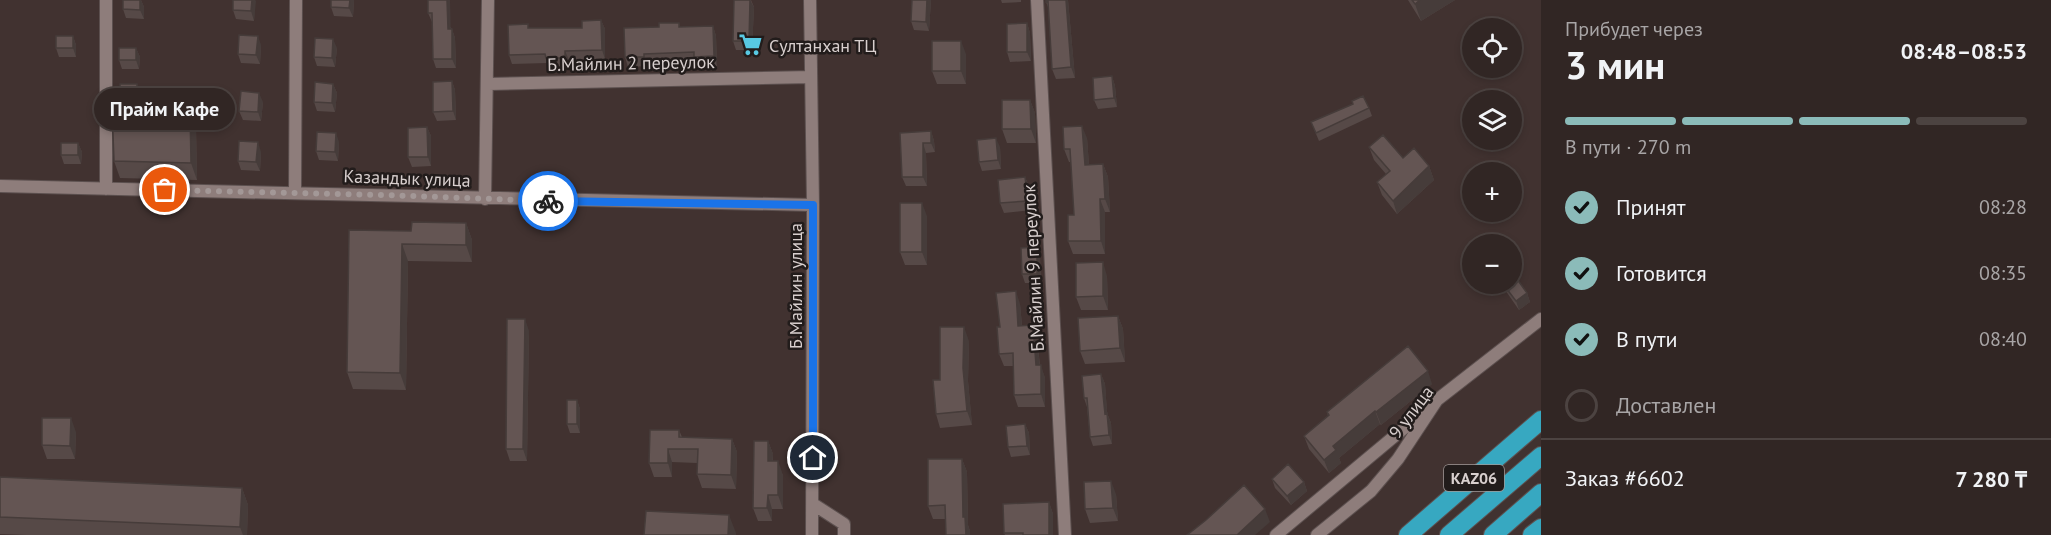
<!DOCTYPE html>
<html lang="ru">
<head>
<meta charset="utf-8">
<style>
	body { margin:0; font-family:"PT Sans",sans-serif; background:#3d3231; color:#f1f3f6; height:100vh; display:flex; flex-direction:column; font-size:22px; white-space:nowrap }
	* { box-sizing:border-box; margin:0 }
	p { font-size:20px; color:#a8a5a6 }
	.icon { flex:none; width:33px; height:33px; fill:none; stroke:currentColor; stroke-width:2; stroke-linecap:round; stroke-linejoin:round }
	.map { position:relative; flex:1; overflow:hidden }
	.details { display:flex; flex-direction:column; background:#312624; width:510px }
	.details>* { flex:none }
	.buttons { position:absolute; left:1462px; top:18px; display:grid; gap:12px }
	.buttons a { display:grid; place-items:center; width:60px; height:60px; border-radius:50%; background:#312624; box-shadow:0 3px 9px #0003,0 0 0 2px #4c4341; font-size:30px }
	.pin { position:absolute; display:grid; place-items:center; width:51px; height:51px; color:#fff; margin:-26px; border:3px solid #fff; border-radius:50%; box-shadow:0 2px 6px #0007 }
	.courier { position:absolute; display:grid; place-items:center; width:60px; height:60px; margin:-30px; border:4px solid #1a73e8; border-radius:50%; background:#fff; color:#222; box-shadow:0 2px 8px #0007 }
	.bubble { position:absolute; height:42px; border-radius:21px; background:#312624; box-shadow:0 3px 9px #0003,0 0 0 2px #4c4341; font-size:20px; font-weight:600; line-height:42px; text-align:center }
	.head em { font-style:normal; font-weight:600 }
	.head div { display:flex; flex-direction:column-reverse }
	.head { display:flex; align-items:center; justify-content:space-between; height:102px; padding:0 24px }
	h1 { font-size:39px; font-weight:600; line-height:45px }
	.bar { display:grid; grid-template-columns:repeat(4,1fr); gap:9px 6px; align-content:center; height:72px; padding:0 24px }
	.bar i { height:8px; border-radius:4px; background:#4c4341 }
	.bar .current { background:#8bbbb9 }
	.bar p { grid-column:span 4 }
	.line { display:flex; align-items:center; gap:15px; padding:0 24px; border-top:2px solid #4c4341 }
	.line div { flex:1 }
	ol { padding:0 24px; list-style:none }
	li { display:flex; align-items:center; gap:18px; height:66px }
	li p { margin-inline-start:auto }
	li .icon { padding:6px; border-radius:50%; background:#8bbbb9; color:#111; stroke-width:4 }
	li:last-child { color:#a8a5a6 }
	li i { width:33px; height:33px; border:3px solid #4c4341; border-radius:50% }
	main { display:flex; flex:1; min-height:0 }
	.map>svg:first-child { display:block }
	.lines { fill:none; stroke-linecap:round; stroke-linejoin:round }
	.minor-casing { stroke:#5c504f; stroke-width:14 }
	.highway-casing { stroke:#5c504f; stroke-width:20 }
	.minor { stroke:#8e7d7b; stroke-width:12 }
	.highway { stroke:#37a8c1; stroke-width:18 }
	.wall { fill:#564947 }
	.shaded-wall { fill:#463c3a }
	.building { fill:#645553; stroke:#463c3a; stroke-width:1.5 }
	.done { stroke:#a39897; stroke-width:6; stroke-dasharray:0 10.8 }
	.route { stroke:#1a73e8; stroke-width:8 }
	.labels { text-anchor:middle; dominant-baseline:central; stroke-width:5; stroke-linejoin:round; paint-order:stroke }
	.shield { fill:#221c1b; stroke:#a19998; stroke-width:1.5 }
	.shield-label { font-size:16px; font-weight:bold; fill:#d8cfce }
	.poi-label { font-size:18px; fill:#d8cfce; stroke:#221c1b; text-anchor:start }
	.street-label { font-size:18px; fill:#d8cfce; stroke:#221c1b }
</style>
</head>
<body>
<main>
<div class="map">
<svg width="1541" height="535" viewBox="0 0 1541 535">
	<rect width="100%" height="100%" fill="#413230"/>
	<g class="lines">
		<defs>
			<path id="minor" d="M 810,0 L 813,205 L 812,535
				M 1037,0 L 1065,535
				M 488,84 L 811,77
				M 0,186 C 271,192 542,201 813,205
				M 106,189 L 106,0
				M 295,193 L 296,0
				M 485,199 L 488,0
				M 813,504 L 844,524 L 844,535
				M 1276,535 L 1427,409
				M 1317,535 L 1371,491 L 1398,459 L 1437,400 L 1541,319"/>
			<path id="highway" d="M 1408,535 L 1541,420
				M 1449,535 L 1541,456
				M 1493,535 L 1541,493
				M 1532,535 L 1541,528"/>
		</defs>
		<use href="#minor" class="minor-casing"/>
		<use href="#highway" class="highway-casing"/>
		<use href="#minor" class="minor"/>
		<use href="#highway" class="highway"/>
	</g>
	<path class="wall" d="M 123,0 L 141,0 L 144,7 L 144,19 L 126,18 L 123,9 Z
		M 233,0 L 255,0 L 254,21 L 236,19 L 233,10 Z
		M 331,0 L 354,0 L 353,17 L 334,16 L 331,7 Z
		M 428,0 L 452,29 L 455,38 L 456,68 L 436,68 L 433,59 L 432,22 L 428,13 Z
		M 734,0 L 751,0 L 754,7 L 752,50 L 736,50 L 733,41 Z
		M 931,0 L 929,31 L 914,30 L 911,21 Z
		M 1001,0 L 1021,0 L 1021,2 L 1002,3 Z
		M 1068,0 L 1075,78 L 1056,79 L 1052,69 L 1048,7 L 1046,2 Z
		M 1408,0 L 1455,0 L 1421,21 Z
		M 601,20 L 605,29 L 605,59 L 569,60 L 569,67 L 549,67 L 547,63 L 512,64 L 509,55 L 530,28 L 582,28 Z
		M 679,23 L 680,27 L 713,26 L 716,36 L 717,66 L 697,66 L 696,62 L 647,63 L 648,66 L 628,67 L 625,57 Z
		M 1027,23 L 1030,33 L 1031,61 L 1010,62 L 1007,52 Z
		M 73,36 L 76,45 L 76,57 L 59,57 L 56,48 Z
		M 261,45 L 260,64 L 241,63 L 238,54 Z
		M 136,48 L 140,57 L 139,69 L 122,69 L 119,60 Z
		M 337,48 L 335,67 L 317,66 L 314,57 Z
		M 966,54 L 966,84 L 937,84 L 932,71 Z
		M 1112,76 L 1115,86 L 1117,107 L 1098,109 L 1094,100 Z
		M 452,81 L 455,90 L 456,120 L 437,121 L 433,112 Z
		M 137,84 L 144,101 L 143,110 L 196,127 L 197,180 L 120,178 L 114,161 L 120,109 Z
		M 333,84 L 337,93 L 335,112 L 317,111 L 314,102 Z
		M 1030,100 L 1035,113 L 1036,143 L 1007,143 L 1002,129 Z
		M 263,102 L 261,121 L 243,120 L 239,111 Z
		M 1369,108 L 1372,116 L 1319,141 L 1311,122 Z
		M 427,127 L 431,136 L 431,166 L 412,167 L 408,157 Z
		M 931,131 L 934,141 L 935,152 L 926,153 L 927,186 L 906,186 L 902,177 L 900,133 Z
		M 1087,138 L 1089,165 L 1103,164 L 1108,177 L 1110,212 L 1105,212 L 1105,254 L 1073,254 L 1068,241 L 1074,215 L 1071,162 L 1069,162 L 1064,149 Z
		M 339,142 L 338,161 L 319,160 L 316,151 Z
		M 78,143 L 82,152 L 81,164 L 64,164 L 61,155 Z
		M 1000,147 L 1001,169 L 982,171 L 979,162 Z
		M 1369,147 L 1429,166 L 1434,180 L 1397,214 L 1382,195 L 1377,182 L 1386,174 L 1374,160 Z
		M 261,152 L 260,171 L 241,170 L 238,161 Z
		M 1025,177 L 1029,186 L 1031,210 L 1004,213 L 1000,203 Z
		M 927,216 L 927,265 L 905,265 L 900,252 Z
		M 466,223 L 472,240 L 472,262 L 408,261 L 406,390 L 353,389 L 347,372 L 349,230 L 411,231 Z
		M 1037,247 L 1040,257 L 1041,283 L 1025,283 L 1022,274 Z
		M 1107,276 L 1108,310 L 1081,310 L 1076,297 Z
		M 1501,284 L 1512,284 L 1527,293 L 1530,302 L 1519,310 Z
		M 1020,304 L 1022,325 L 1037,337 L 1040,365 L 1045,378 L 1045,407 L 1018,407 L 1014,395 L 1014,366 L 1004,366 L 999,354 L 1000,327 Z
		M 1118,316 L 1123,329 L 1125,362 L 1085,364 L 1080,351 Z
		M 529,331 L 527,461 L 510,461 L 506,449 Z
		M 969,341 L 968,381 L 972,425 L 940,428 L 936,414 L 940,380 Z
		M 1101,374 L 1105,384 L 1107,413 L 1111,423 L 1112,444 L 1093,446 L 1090,437 L 1087,407 L 1084,398 Z
		M 1432,384 L 1381,425 L 1380,424 L 1339,458 L 1341,463 L 1329,473 L 1309,449 L 1304,436 L 1328,416 L 1327,412 Z
		M 577,400 L 580,409 L 580,433 L 570,433 L 567,424 Z
		M 1025,424 L 1029,433 L 1030,455 L 1011,457 L 1008,447 Z
		M 679,430 L 682,437 L 732,439 L 737,452 L 736,489 L 702,488 L 697,474 L 697,463 L 672,462 L 672,477 L 654,477 L 649,463 Z
		M 76,432 L 75,459 L 47,459 L 42,445 Z
		M 768,441 L 773,454 L 773,461 L 783,475 L 783,509 L 772,509 L 772,521 L 758,521 L 753,508 Z
		M 962,459 L 967,472 L 968,525 L 970,531 L 945,519 L 933,519 L 928,506 Z
		M 0,477 L 242,488 L 248,505 L 247,535 L 26,535 L 0,534 Z
		M 1272,479 L 1304,482 L 1307,491 L 1291,505 L 1275,488 Z
		M 1116,494 L 1118,521 L 1090,523 L 1085,509 Z
		M 1049,502 L 1053,514 L 1053,535 L 1005,535 L 1004,533 Z"/>
	<path class="shaded-wall" d="M 140,0 L 141,0 L 144,7 L 144,19 L 140,10 Z
		M 252,0 L 255,0 L 256,1 L 254,21 L 251,11 Z
		M 350,0 L 354,0 L 353,17 L 349,8 Z
		M 447,0 L 450,0 L 451,38 L 448,29 Z
		M 750,0 L 754,7 L 752,50 L 749,41 Z
		M 927,0 L 931,0 L 929,31 L 926,22 Z
		M 1066,0 L 1068,0 L 1075,78 L 1071,67 Z
		M 1420,0 L 1455,0 L 1421,21 L 1415,4 Z
		M 601,20 L 605,29 L 605,59 L 602,50 Z
		M 1027,23 L 1030,33 L 1031,61 L 1027,52 Z
		M 713,26 L 716,36 L 717,66 L 714,56 Z
		M 452,29 L 455,38 L 456,68 L 452,59 Z
		M 73,36 L 76,45 L 76,57 L 73,48 Z
		M 258,36 L 261,45 L 260,64 L 256,55 Z
		M 1521,37 L 1524,46 L 1512,53 L 1512,42 Z
		M 333,39 L 337,48 L 335,67 L 332,58 Z
		M 961,41 L 966,54 L 966,84 L 961,71 Z
		M 136,48 L 140,57 L 139,69 L 136,60 Z
		M 565,51 L 569,60 L 569,67 L 565,58 Z
		M 1483,68 L 1490,68 L 1484,72 Z
		M 1112,76 L 1115,86 L 1117,107 L 1114,98 Z
		M 452,81 L 455,90 L 456,120 L 453,111 Z
		M 137,84 L 144,101 L 143,127 L 137,110 Z
		M 333,84 L 337,93 L 335,112 L 332,103 Z
		M 259,93 L 263,102 L 261,121 L 258,112 Z
		M 1030,100 L 1035,113 L 1036,143 L 1031,129 Z
		M 190,110 L 196,127 L 197,180 L 191,163 Z
		M 1082,126 L 1087,138 L 1090,178 L 1085,165 Z
		M 427,127 L 431,136 L 431,166 L 428,157 Z
		M 931,131 L 934,141 L 935,152 L 931,143 Z
		M 336,133 L 339,142 L 338,161 L 335,152 Z
		M 996,138 L 1000,147 L 1001,169 L 998,160 Z
		M 258,142 L 261,152 L 260,171 L 256,162 Z
		M 78,143 L 82,152 L 81,164 L 78,155 Z
		M 923,143 L 926,153 L 927,186 L 923,177 Z
		M 1103,164 L 1108,177 L 1110,212 L 1105,199 Z
		M 1429,166 L 1434,180 L 1397,214 L 1393,201 Z
		M 1025,177 L 1029,186 L 1031,210 L 1028,201 Z
		M 1100,199 L 1105,212 L 1105,254 L 1101,241 Z
		M 922,203 L 927,216 L 927,265 L 922,252 Z
		M 466,223 L 472,240 L 472,262 L 466,245 Z
		M 402,244 L 408,261 L 406,390 L 400,373 Z
		M 1037,247 L 1040,257 L 1041,283 L 1037,274 Z
		M 1103,262 L 1107,276 L 1108,310 L 1103,296 Z
		M 1016,291 L 1020,304 L 1023,338 L 1018,326 Z
		M 1527,293 L 1530,302 L 1519,310 L 1516,301 Z
		M 1118,316 L 1123,329 L 1125,362 L 1120,348 Z
		M 525,319 L 529,331 L 527,461 L 523,449 Z
		M 1033,325 L 1037,337 L 1041,378 L 1036,365 Z
		M 964,327 L 969,341 L 968,381 L 972,425 L 967,411 L 963,368 Z
		M 1041,365 L 1045,378 L 1045,407 L 1041,394 Z
		M 1428,371 L 1432,384 L 1381,425 L 1376,412 Z
		M 1101,374 L 1105,384 L 1108,423 L 1105,414 Z
		M 577,400 L 580,409 L 580,433 L 577,424 Z
		M 1375,411 L 1380,424 L 1339,458 L 1341,463 L 1329,473 L 1324,460 L 1333,446 Z
		M 1107,413 L 1111,423 L 1112,444 L 1109,435 Z
		M 71,418 L 76,432 L 75,459 L 70,446 Z
		M 1025,424 L 1029,433 L 1030,455 L 1027,446 Z
		M 732,439 L 737,452 L 736,489 L 731,475 Z
		M 768,441 L 773,454 L 772,475 L 768,461 Z
		M 668,449 L 672,462 L 672,477 L 668,463 Z
		M 962,459 L 967,472 L 968,525 L 970,531 L 970,535 L 966,535 L 963,517 Z
		M 778,461 L 783,475 L 783,509 L 778,495 Z
		M 1111,481 L 1116,494 L 1118,521 L 1113,508 Z
		M 1304,482 L 1307,491 L 1291,505 L 1287,496 Z
		M 242,488 L 248,505 L 247,535 L 243,535 L 240,527 Z
		M 768,495 L 772,509 L 772,521 L 767,508 Z
		M 1049,502 L 1053,514 L 1053,535 L 1049,535 Z
		M 1265,509 L 1270,522 L 1255,535 L 1237,535 Z
		M 729,515 L 736,533 L 736,535 L 728,535 Z"/>
	<path class="building" d="M 123,0 L 140,0 L 140,10 L 123,9 Z
		M 233,0 L 252,0 L 251,11 L 233,10 Z
		M 331,0 L 350,0 L 349,8 L 331,7 Z
		M 428,0 L 447,0 L 448,29 L 452,29 L 452,59 L 433,59 L 432,13 L 428,13 Z
		M 734,0 L 750,0 L 749,41 L 733,41 Z
		M 912,0 L 927,0 L 926,22 L 911,21 Z
		M 1046,0 L 1066,0 L 1071,67 L 1052,69 L 1048,1 L 1046,2 Z
		M 1412,0 L 1420,0 L 1415,4 Z
		M 601,20 L 602,50 L 565,51 L 565,58 L 546,58 L 545,54 L 509,55 L 508,25 L 528,24 L 528,28 L 582,28 L 582,21 Z
		M 659,23 L 679,23 L 679,27 L 713,26 L 714,56 L 694,57 L 694,52 L 644,54 L 644,57 L 625,57 L 624,28 L 659,27 Z
		M 1027,23 L 1027,52 L 1007,52 L 1007,24 Z
		M 1513,24 L 1521,37 L 1512,42 L 1512,28 L 1506,28 Z
		M 239,35 L 258,36 L 256,55 L 238,54 Z
		M 56,36 L 73,36 L 73,48 L 56,48 Z
		M 315,38 L 333,39 L 332,58 L 314,57 Z
		M 932,41 L 961,41 L 961,71 L 932,71 Z
		M 119,48 L 136,48 L 136,60 L 119,60 Z
		M 1112,76 L 1114,98 L 1094,100 L 1093,78 Z
		M 452,81 L 453,111 L 433,112 L 433,82 Z
		M 315,82 L 333,84 L 332,103 L 314,102 Z
		M 120,84 L 137,84 L 137,110 L 190,110 L 191,163 L 114,161 L 112,109 L 120,109 Z
		M 241,91 L 259,93 L 258,112 L 239,111 Z
		M 1363,96 L 1369,108 L 1316,133 L 1311,122 L 1353,104 L 1352,101 Z
		M 1002,100 L 1030,100 L 1031,129 L 1002,129 Z
		M 1082,126 L 1085,165 L 1103,164 L 1105,199 L 1100,199 L 1101,241 L 1068,241 L 1068,215 L 1074,215 L 1070,149 L 1064,149 L 1063,127 Z
		M 427,127 L 428,157 L 408,157 L 408,128 Z
		M 931,131 L 931,143 L 923,143 L 923,177 L 902,177 L 900,133 Z
		M 317,132 L 336,133 L 335,152 L 316,151 Z
		M 1383,135 L 1403,158 L 1414,148 L 1429,166 L 1393,201 L 1377,182 L 1390,171 L 1369,147 Z
		M 996,138 L 998,160 L 979,162 L 977,140 Z
		M 239,141 L 258,142 L 256,162 L 238,161 Z
		M 61,143 L 78,143 L 78,155 L 61,155 Z
		M 1025,177 L 1028,201 L 1000,203 L 998,180 Z
		M 900,203 L 922,203 L 922,252 L 900,252 Z
		M 412,222 L 466,223 L 466,245 L 402,244 L 400,373 L 347,372 L 349,230 L 411,231 Z
		M 1037,247 L 1037,274 L 1022,274 L 1021,248 Z
		M 1103,262 L 1103,296 L 1076,297 L 1076,263 Z
		M 1512,272 L 1527,293 L 1516,301 L 1503,284 L 1512,284 Z
		M 1016,291 L 1018,326 L 1033,325 L 1036,365 L 1041,365 L 1041,394 L 1014,395 L 1013,353 L 999,354 L 997,327 L 1000,327 L 996,293 Z
		M 1118,316 L 1120,348 L 1080,351 L 1078,318 Z
		M 507,319 L 525,319 L 523,449 L 506,449 Z
		M 940,327 L 964,327 L 963,368 L 967,411 L 936,414 L 933,380 L 940,380 Z
		M 1408,346 L 1428,371 L 1376,412 L 1375,411 L 1333,446 L 1336,450 L 1324,460 L 1304,436 L 1329,415 L 1327,412 Z
		M 1101,374 L 1105,414 L 1107,413 L 1109,435 L 1090,437 L 1087,398 L 1084,398 L 1082,376 Z
		M 567,400 L 577,400 L 577,424 L 567,424 Z
		M 42,418 L 71,418 L 70,446 L 42,445 Z
		M 1025,424 L 1027,446 L 1008,447 L 1006,426 Z
		M 650,430 L 679,430 L 679,437 L 732,439 L 731,475 L 697,474 L 698,449 L 668,449 L 668,463 L 649,463 Z
		M 754,441 L 768,441 L 768,461 L 778,461 L 778,495 L 768,495 L 767,508 L 753,508 Z
		M 928,459 L 962,459 L 963,517 L 965,517 L 966,535 L 946,535 L 945,505 L 928,506 Z
		M 1288,464 L 1304,482 L 1287,496 L 1272,479 Z
		M 0,477 L 242,488 L 240,527 L 0,517 Z
		M 1111,481 L 1113,508 L 1085,509 L 1084,482 Z
		M 1244,485 L 1265,509 L 1237,535 L 1187,535 L 1206,520 Z
		M 1049,502 L 1049,535 L 1023,535 L 1023,533 L 1004,533 L 1003,504 Z
		M 646,511 L 729,515 L 728,535 L 644,535 Z"/>
	<g class="lines">
		<path class="done" d="M 165,190 L 384,195 L 548,201"/>
		<path class="route" d="M 548,201 L 813,205 L 813,458"/>
	</g>
	<defs>
		<symbol id="supermarket-bare" viewBox="-9 -9 18 18"><path d="M-6-5.5h2.5l.6 2H6L4.5 2H-2.5L-4.4-4H-6ZM-1.5 3.2a1.3 1.3 0 1 0 .1 0ZM3 3.2a1.3 1.3 0 1 0 .1 0Z" fill="#58c9e3" stroke="#221c1b" stroke-width="2.5" paint-order="stroke"/></symbol>
	</defs>
	<g fill-rule="evenodd">
		<use href="#supermarket-bare" x="734" y="28" width="33" height="33"/>
	</g>
	<g class="labels">
		<rect class="shield" x="1444" y="465" width="60" height="26" rx="4.5"/>
		<g class="shield-label">
			<text x="1474" y="478">KАZ06</text>
		</g>
		<g class="poi-label">
			<text x="769" y="45">Султанхан ТЦ</text>
		</g>
		<g class="street-label">
			<text transform="translate(631 63) rotate(-1)">Б.Майлин 2 переулок</text>
			<text transform="translate(407 178) rotate(2)">Казандык улица</text>
			<text transform="translate(1033 268) rotate(-93)">Б.Майлин 9 переулок</text>
			<text transform="translate(795 286) rotate(-90)">Б.Майлин улица</text>
			<text transform="translate(1411 412) rotate(-53)">9 улица</text>
		</g>
	</g>
</svg>
<div class="buttons">
<a><svg class="icon" aria-label="locate" viewBox="0 0 24 24"><circle cx="12" cy="12" r="6"/><path d="M12 2v4M12 18v4M2 12h4M18 12h4"/></svg></a>
<a><svg class="icon" aria-label="layers" viewBox="0 0 24 24"><path d="M12 4l9 5-9 5-9-5zM3 14l9 5 9-5"/></svg></a>
<a>+</a>
<a>−</a>
</div>
<div class="pin" style="left:165px;top:190px;background:#ea580c"><svg class="icon" aria-label="bag" viewBox="0 0 24 24"><path d="M5 8h14l-1 12H6zM9 8a3 3 0 0 1 6 0"/></svg></div>
<div class="pin" style="left:813px;top:458px;background:#1f2937"><svg class="icon" aria-label="home" viewBox="0 0 24 24"><path d="M3 11l9-7 9 7M6 9v11h12V9"/></svg></div>
<div class="courier" style="left:548px;top:201px"><svg class="icon" aria-label="bike" viewBox="0 0 24 24"><circle cx="6" cy="16" r="4"/><circle cx="18" cy="16" r="4"/><path d="M6 16l4-8h5l3 8M10 8l3 8H6M13 5h3"/></svg></div>
<div class="bubble" style="left:94px;top:88px;width:141px">Прайм Кафе</div>
</div>
<section class="details">
<div class="head"><div><h1>3 мин</h1><p>Прибудет через</p></div><em>08:48–08:53</em></div>
<div class="bar"><i class="current"></i><i class="current"></i><i class="current"></i><i></i><p>В пути · 270 m</p></div>
<ol>
<li><svg class="icon" aria-label="check" viewBox="0 0 24 24"><path d="M5 12l5 5 9-10"/></svg>Принят<p>08:28</p></li>
<li><svg class="icon" aria-label="check" viewBox="0 0 24 24"><path d="M5 12l5 5 9-10"/></svg>Готовится<p>08:35</p></li>
<li><svg class="icon" aria-label="check" viewBox="0 0 24 24"><path d="M5 12l5 5 9-10"/></svg>В пути<p>08:40</p></li>
<li><i></i>Доставлен</li>
</ol>
<div class="line" style="height:78px"><div>Заказ #6602</div><b>7 280 ₸</b></div>
</section>
</main>
</body>
</html>
